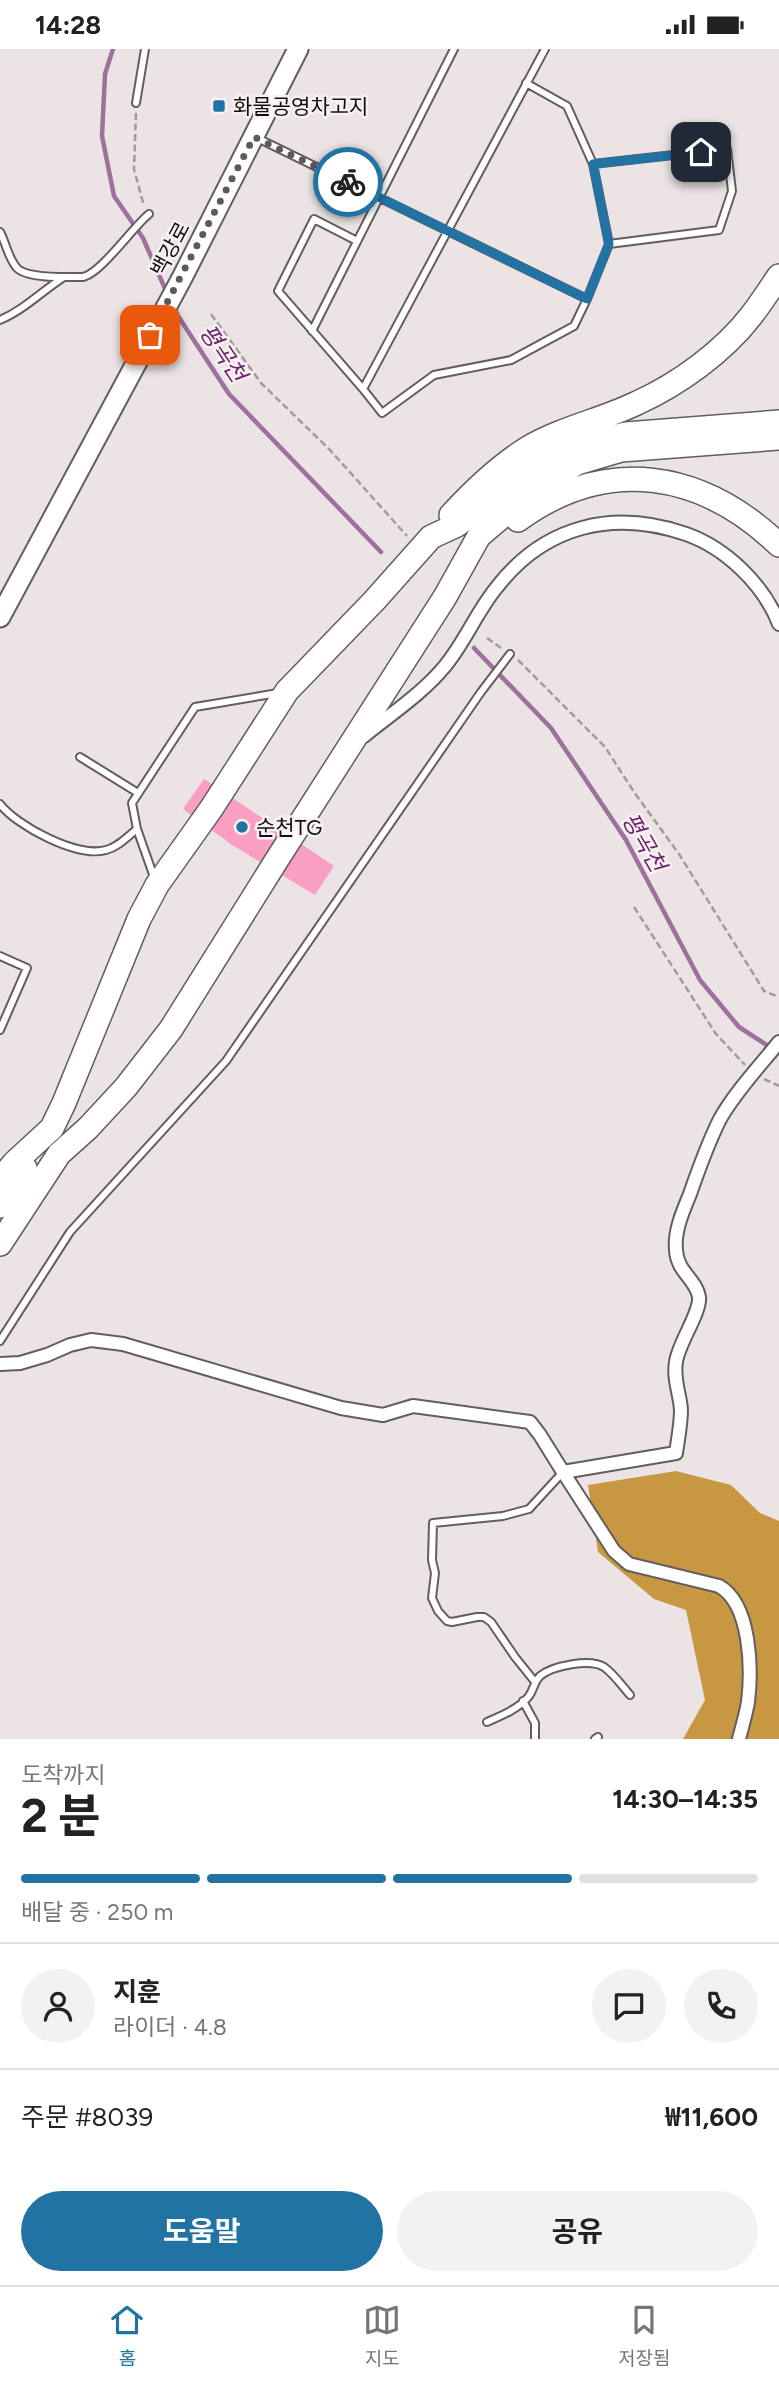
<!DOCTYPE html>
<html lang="ko">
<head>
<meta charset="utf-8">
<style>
	body { margin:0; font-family:Figtree,"Noto Sans KR",sans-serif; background:#f2f2f2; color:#222; height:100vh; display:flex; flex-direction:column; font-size:26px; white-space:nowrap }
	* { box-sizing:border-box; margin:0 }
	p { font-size:23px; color:#767676 }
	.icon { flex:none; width:38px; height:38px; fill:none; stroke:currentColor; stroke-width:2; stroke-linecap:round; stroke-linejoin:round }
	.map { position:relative; height:1690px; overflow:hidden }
	.drawer { display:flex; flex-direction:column; background:#fff; flex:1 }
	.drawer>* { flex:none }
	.pin { position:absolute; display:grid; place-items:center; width:60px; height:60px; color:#fff; margin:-30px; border-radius:14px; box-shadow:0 4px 10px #0006 }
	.courier { position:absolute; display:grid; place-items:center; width:70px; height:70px; margin:-35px; border:5px solid #2173a4; border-radius:50%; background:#fff; color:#222; box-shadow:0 2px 9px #0007 }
	.overview em { font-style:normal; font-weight:700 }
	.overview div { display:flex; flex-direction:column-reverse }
	.overview { display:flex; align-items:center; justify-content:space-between; height:119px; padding:0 21px }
	h1 { font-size:46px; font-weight:700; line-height:52px }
	.bar { display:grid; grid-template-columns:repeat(4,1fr); gap:10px 7px; align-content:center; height:84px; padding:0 21px }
	.bar i { height:9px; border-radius:5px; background:#e0e0e0 }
	.bar .active { background:#2173a4 }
	.bar p { grid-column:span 4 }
	.line { display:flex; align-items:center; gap:18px; padding:0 21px; border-top:2px solid #e0e0e0 }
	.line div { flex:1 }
	.round { display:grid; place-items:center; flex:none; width:74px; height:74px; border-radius:37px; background:#f2f2f2 }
	.button { display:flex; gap:14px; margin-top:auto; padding:14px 21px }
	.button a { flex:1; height:80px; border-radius:42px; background:#2173a4; color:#fff; font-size:28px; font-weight:700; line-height:80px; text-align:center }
	.button a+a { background:#f2f2f2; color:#222 }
	.status { display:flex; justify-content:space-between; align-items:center; height:49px; padding:0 35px; background:#fff; direction:ltr }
	.status svg { height:19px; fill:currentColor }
	.tab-bar { display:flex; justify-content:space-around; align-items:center; height:98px; border-top:2px solid #e0e0e0; background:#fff; font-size:19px; color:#767676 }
	.tab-bar a { display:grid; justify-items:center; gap:4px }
	.tab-bar .active { color:#2173a4 }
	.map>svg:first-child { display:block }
	.forest { fill:#c89742 }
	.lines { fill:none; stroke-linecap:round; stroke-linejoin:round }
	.stream { stroke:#9d709e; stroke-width:4.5 }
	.building { fill:#fa9fc4 }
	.lane-casing { stroke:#645d5d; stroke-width:10 }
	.street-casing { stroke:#645d5d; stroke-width:16 }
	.primary-casing { stroke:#645d5d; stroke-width:23 }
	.highway-casing { stroke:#645d5d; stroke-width:26 }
	.path { stroke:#a19b9b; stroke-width:2.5; stroke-dasharray:7 3.5; stroke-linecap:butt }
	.lane { stroke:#fff; stroke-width:6 }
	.street { stroke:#fff; stroke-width:12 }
	.primary { stroke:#fff; stroke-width:19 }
	.highway { stroke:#fff; stroke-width:23 }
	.done { stroke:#5e5a5a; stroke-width:7; stroke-dasharray:0 12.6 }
	.route { stroke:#2173a4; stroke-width:9 }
	.poi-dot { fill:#2173a4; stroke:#f9f1f1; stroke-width:2.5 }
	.labels { text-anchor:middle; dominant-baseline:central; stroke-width:5; stroke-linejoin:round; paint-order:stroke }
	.poi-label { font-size:21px; fill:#110f0f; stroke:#f9f1f1; text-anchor:start }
	.street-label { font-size:21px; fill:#110f0f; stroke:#f9f1f1 }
	.water-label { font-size:23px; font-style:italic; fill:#6d2172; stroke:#f9f1f1 }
</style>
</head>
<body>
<div class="status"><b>14:28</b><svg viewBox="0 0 49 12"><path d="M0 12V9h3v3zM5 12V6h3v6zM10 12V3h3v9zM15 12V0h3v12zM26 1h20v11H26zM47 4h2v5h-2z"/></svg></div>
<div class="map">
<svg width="779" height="1690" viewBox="0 0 779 1690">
	<rect width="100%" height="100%" fill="#ece4e4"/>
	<path class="forest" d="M 676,1422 L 731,1436 L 760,1464 L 779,1472 L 779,1690 L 683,1690 L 705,1651 L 686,1561 L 654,1550 L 598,1503 L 588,1436 Z"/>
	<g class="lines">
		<path class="stream" d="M 113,0 L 105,25 L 102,87 L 114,147 L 143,189 L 166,242
			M 173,256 L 178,267 L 229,345 L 381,503
			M 474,599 L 551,679 L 626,791 L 700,931 L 739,978 L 779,1004"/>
	</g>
	<path class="building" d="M 204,730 L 334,817 L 315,846 L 232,796 L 183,760 Z"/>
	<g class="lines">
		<defs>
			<path id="lane" d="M 136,54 L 145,0
				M 255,88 L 587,250
				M 593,115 L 727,100 L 732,142 L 719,181 L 609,195
				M 0,183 C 6,194 8,209 17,219 C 27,230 68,228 83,228 C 101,224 132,179 149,165
				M 357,192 L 314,170 L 278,242 L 363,340 L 545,0
				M 0,271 C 24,261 42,242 64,228
				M 312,282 L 454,0
				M 363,340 L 382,364 L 434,326 L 511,311 L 574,277 L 587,250 L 609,195 L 593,115 L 567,57 L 526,34
				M 80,708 L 138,744
				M 0,755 C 17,777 77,809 106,801 C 118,798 127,788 137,780
				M 155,831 L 137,780 L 132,754 L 195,658 L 278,644
				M 0,907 L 27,919 L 0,981
				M 0,1292 L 70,1183 L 226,1012 L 481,643 L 510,605
				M 535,1633 L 515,1608 L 491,1573 L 484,1568 L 477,1568 L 452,1573 L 447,1572 L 438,1562 L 432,1549 L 435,1524 L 432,1511 L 433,1474 L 503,1467 L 529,1460 L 563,1423
				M 523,1652 L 535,1674 L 535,1690
				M 487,1673 C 501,1667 520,1659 529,1647 C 534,1640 534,1633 540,1627 C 552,1617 590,1609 604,1618 C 614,1625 622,1637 630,1646
				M 595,1690 L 598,1688"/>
			<path id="street" d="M 364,687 C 391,665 423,644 445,617 C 465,593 477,562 497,538 C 545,476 614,460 686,485 C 726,499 764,536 779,575
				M 0,1315 L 20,1314 L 47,1306 L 70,1296 L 91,1291 L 123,1295 L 341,1359 L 383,1366 L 413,1357 L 530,1373 L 540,1386 L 563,1423
				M 739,1690 C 742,1678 746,1665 748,1653 C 752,1620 751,1555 719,1537 L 629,1515 L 614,1502 L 563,1423 L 676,1404 C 678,1390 681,1375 681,1361 C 680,1345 673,1330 676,1313 C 678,1295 701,1263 699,1248 C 696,1230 677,1223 676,1201 C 674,1182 683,1162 690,1145 C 699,1119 708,1094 720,1070 C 736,1042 759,1018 779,993"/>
			<path id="primary" d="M 0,568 L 183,227 L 298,0"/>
			<path id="highway" d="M 451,466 C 474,441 499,417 528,399 C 562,379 602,371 637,354 C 679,335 723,303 751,267 C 761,254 770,240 779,227
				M 518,471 C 607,406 702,422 779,496
				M 0,1131 L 14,1114 L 52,1079 L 64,1054 L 139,870 L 157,836 L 211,760 L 287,642 L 374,552 L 431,488 L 457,476 L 526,422 L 575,397 L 626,385 L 779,373
				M 0,1157 L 25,1119
				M 0,1195 L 59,1105 L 88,1079 L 126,1038 L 171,980 L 278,809 L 445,548 L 479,487 L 538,437 L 577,414 L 621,401 L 779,389"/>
		</defs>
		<use href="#lane" class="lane-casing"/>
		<use href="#street" class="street-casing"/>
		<use href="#primary" class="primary-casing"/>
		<use href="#highway" class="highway-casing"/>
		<path class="path" d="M 136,64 L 134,120 L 144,157
			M 211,265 L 261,334 L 330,401 L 407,487
			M 487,589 L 501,599
			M 518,611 L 605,698 L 634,743 L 679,805 L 764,942 L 779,948
			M 634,858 L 716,985 L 745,1016
			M 764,1030 L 779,1037"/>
		<use href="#lane" class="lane"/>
		<use href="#street" class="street"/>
		<use href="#primary" class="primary"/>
		<use href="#highway" class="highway"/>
	</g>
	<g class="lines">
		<path class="done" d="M 150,286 L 254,88 L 348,133"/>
		<path class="route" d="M 348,133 L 587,250 L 609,195 L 593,115 L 701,103"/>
	</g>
	<g class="poi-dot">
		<rect x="212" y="50" width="14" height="14" rx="3.5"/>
		<circle cx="242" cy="778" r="7"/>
	</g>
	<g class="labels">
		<g class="poi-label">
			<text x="233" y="57">화물공영차고지</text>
			<text x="256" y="778">순천TG</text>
		</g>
		<g class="street-label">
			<text transform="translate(170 200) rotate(-62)">백강로</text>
		</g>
		<g class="water-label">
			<text transform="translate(223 304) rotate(56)">평곡천</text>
			<text transform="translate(644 793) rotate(60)">평곡천</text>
		</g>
	</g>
</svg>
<div class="pin" style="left:150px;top:286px;background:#ea580c"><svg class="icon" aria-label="bag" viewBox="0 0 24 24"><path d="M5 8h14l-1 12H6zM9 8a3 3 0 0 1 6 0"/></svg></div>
<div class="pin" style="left:701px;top:103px;background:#1f2937"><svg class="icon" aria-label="home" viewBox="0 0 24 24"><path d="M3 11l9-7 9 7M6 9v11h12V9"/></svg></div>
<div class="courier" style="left:348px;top:133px"><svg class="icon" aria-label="bike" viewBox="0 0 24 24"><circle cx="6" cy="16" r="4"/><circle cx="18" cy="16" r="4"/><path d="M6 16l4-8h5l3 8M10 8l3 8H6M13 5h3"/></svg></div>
</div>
<section class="drawer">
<div class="overview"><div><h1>2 분</h1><p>도착까지</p></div><em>14:30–14:35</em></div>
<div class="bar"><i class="active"></i><i class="active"></i><i class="active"></i><i></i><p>배달 중 · 250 m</p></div>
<div class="line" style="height:126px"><a class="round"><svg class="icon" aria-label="person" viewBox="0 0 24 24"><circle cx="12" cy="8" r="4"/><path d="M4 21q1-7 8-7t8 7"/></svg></a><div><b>지훈</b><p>라이더 · 4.8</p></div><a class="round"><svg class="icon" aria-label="chat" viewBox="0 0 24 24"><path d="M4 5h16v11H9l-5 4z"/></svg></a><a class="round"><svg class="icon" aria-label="phone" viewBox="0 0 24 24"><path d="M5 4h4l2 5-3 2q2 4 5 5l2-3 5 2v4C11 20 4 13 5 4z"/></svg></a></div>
<div class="line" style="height:91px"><div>주문 #8039</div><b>₩11,600</b></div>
<div class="button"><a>도움말</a><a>공유</a></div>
</section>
<nav class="tab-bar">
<a class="active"><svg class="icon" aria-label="home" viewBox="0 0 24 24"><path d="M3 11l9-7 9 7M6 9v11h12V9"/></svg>홈</a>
<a><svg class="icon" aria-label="map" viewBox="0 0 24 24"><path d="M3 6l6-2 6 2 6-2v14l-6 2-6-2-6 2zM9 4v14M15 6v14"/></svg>지도</a>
<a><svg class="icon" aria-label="saved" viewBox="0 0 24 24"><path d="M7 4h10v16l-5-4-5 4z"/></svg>저장됨</a>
</nav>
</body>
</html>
